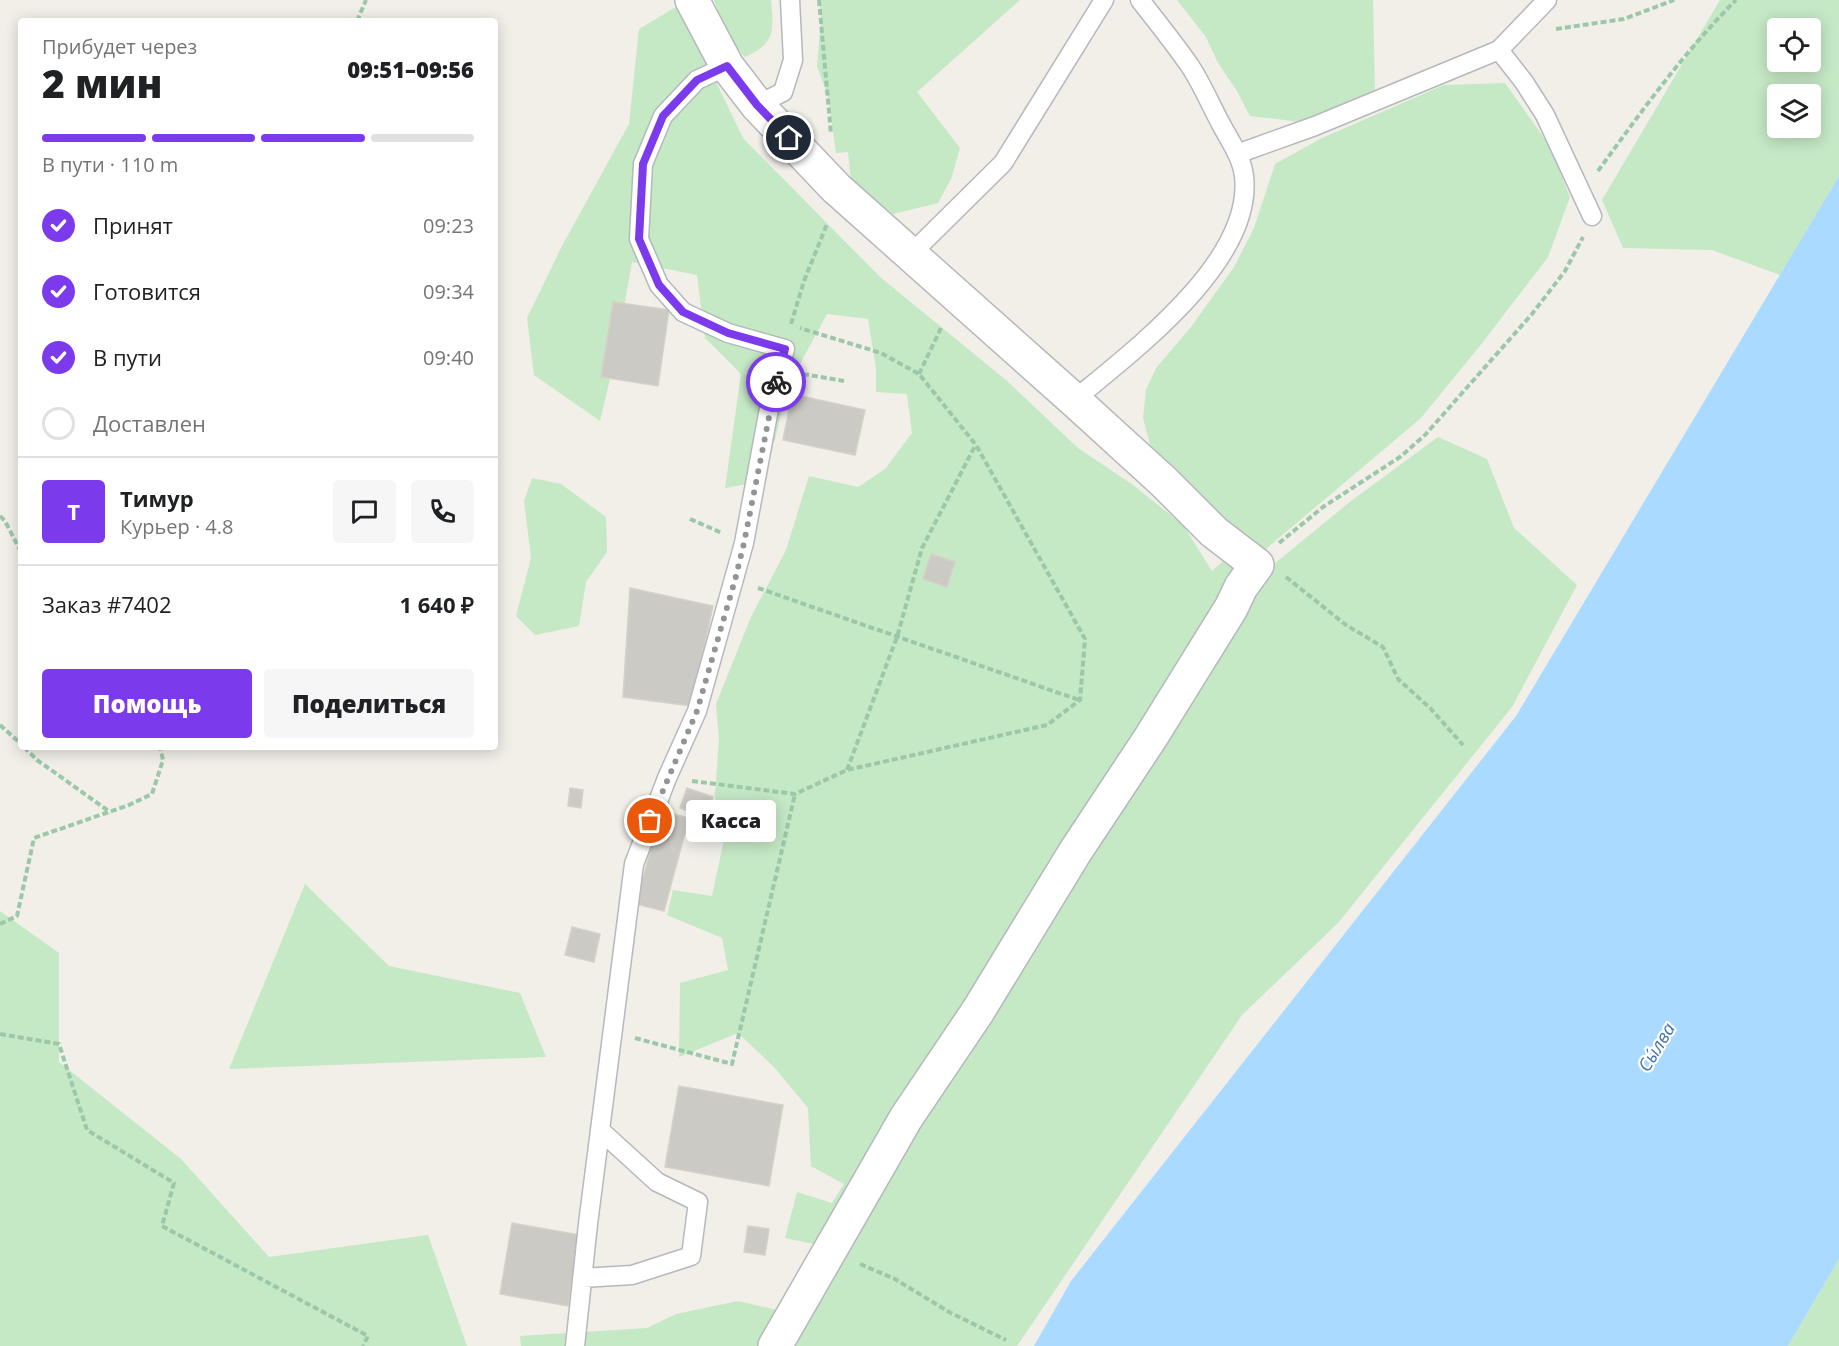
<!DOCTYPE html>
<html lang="ru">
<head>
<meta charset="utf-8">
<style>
	body { margin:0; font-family:"Open Sans",sans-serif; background:#f6f6f6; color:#202124; height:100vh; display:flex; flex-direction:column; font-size:22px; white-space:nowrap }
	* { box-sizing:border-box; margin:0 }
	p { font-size:20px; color:#757577 }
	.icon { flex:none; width:33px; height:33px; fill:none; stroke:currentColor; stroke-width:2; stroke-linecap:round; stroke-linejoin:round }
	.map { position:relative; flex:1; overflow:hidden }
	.sheet { position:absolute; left:18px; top:18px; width:480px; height:732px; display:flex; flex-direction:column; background:#fff; border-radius:6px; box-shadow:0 3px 15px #0003 }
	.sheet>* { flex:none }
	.controls { position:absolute; left:1767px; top:18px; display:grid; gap:12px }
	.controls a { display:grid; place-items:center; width:54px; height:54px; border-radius:6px; background:#fff; box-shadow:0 3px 15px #0003; font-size:30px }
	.pin { position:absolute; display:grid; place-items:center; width:51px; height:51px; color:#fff; margin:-26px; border:3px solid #fff; border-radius:50%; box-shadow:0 2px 6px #0007 }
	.courier { position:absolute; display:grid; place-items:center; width:60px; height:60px; margin:-30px; border:4px solid #7c3aed; border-radius:50%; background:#fff; color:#222; box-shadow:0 2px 8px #0007 }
	.bubble { position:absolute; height:42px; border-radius:6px; background:#fff; box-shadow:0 3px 15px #0003; font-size:20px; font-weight:800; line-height:42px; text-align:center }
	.overview em { font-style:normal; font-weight:800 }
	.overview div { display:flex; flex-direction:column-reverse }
	.overview { display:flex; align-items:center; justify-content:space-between; height:102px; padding:0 24px }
	h1 { font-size:39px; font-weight:800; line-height:45px }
	.bar { display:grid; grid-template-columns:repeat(4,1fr); gap:9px 6px; align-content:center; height:72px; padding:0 24px }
	.bar i { height:8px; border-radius:4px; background:#e0e0e0 }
	.bar .active { background:#7c3aed }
	.bar p { grid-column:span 4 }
	.line { display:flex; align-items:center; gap:15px; padding:0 24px; border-top:2px solid #e0e0e0 }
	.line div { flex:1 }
	.round { display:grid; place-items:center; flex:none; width:63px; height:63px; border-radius:6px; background:#f6f6f6 }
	ol { padding:0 24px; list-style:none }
	li { display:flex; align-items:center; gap:18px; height:66px }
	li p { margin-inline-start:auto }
	li .icon { padding:6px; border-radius:50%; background:#7c3aed; color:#fff; stroke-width:4 }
	li:last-child { color:#757577 }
	li i { width:33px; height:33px; border:3px solid #e0e0e0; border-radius:50% }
	.action { display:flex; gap:12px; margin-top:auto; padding:12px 24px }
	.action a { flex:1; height:69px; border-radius:6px; background:#7c3aed; color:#fff; font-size:24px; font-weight:800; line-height:69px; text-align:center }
	.action a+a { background:#f6f6f6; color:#202124 }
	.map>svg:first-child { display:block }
	.green { fill:#c5e8c5; fill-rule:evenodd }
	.water { fill:#aadaff }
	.building { fill:#cccac5; stroke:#d6d1c6; stroke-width:1.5 }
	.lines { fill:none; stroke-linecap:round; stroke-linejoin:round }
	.lane-casing { stroke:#b5b8bc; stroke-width:21 }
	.street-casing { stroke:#b5b8bc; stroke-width:36 }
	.path { stroke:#9cc7a9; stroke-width:4; stroke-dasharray:6 3; stroke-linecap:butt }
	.lane { stroke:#fff; stroke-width:18 }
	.street { stroke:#fff; stroke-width:33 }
	.done { stroke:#929495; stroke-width:6; stroke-dasharray:0 10.8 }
	.route { stroke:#7c3aed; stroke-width:8 }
	.labels { text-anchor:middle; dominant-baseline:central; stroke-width:4.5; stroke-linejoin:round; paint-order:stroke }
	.water-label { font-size:18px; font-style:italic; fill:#4174aa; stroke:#fff }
</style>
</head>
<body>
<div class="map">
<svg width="1839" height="1346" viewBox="0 0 1839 1346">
	<rect width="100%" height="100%" fill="#f1efe8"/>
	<path class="green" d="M 714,0 L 771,0 C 774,30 775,44 745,57 L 730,41 Z
		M 819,0 L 1020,0 L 917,92 L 960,148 L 951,179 L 938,203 L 893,214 L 851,181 L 848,152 L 836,153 L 828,96 L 817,66 L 821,19 Z
		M 1177,0 L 1373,0 L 1375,93 L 1301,122 L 1250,116 L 1237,91 L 1218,63 L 1206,37 Z
		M 1720,0 L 1839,0 L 1839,176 L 1780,275 L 1712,250 L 1623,248 L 1602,200 ZM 1778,28 L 1810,28 L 1810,62 L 1778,62 ZM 1778,94 L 1810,94 L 1810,128 L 1778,128 Z
		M 679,5 L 743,138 L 880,277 L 1006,380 L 1078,448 L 1133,485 L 1183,525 L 1212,571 L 1243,543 L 1235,545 L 1151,448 L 1143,418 L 1146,390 L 1156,368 L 1191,327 L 1234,267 L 1254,228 L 1275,164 L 1322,138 L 1444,85 L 1505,83 L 1549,145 L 1570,197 L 1548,257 L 1483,342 L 1421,418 L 1260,554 L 1269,568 L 1351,501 L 1438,437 L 1487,459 L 1514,528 L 1577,585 L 1512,707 L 1338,923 L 1242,1015 L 1017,1346 L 521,1346 L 520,1336 L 647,1328 L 676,1314 L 738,1301 L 794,1314 L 826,1258 L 814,1244 L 785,1238 L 797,1192 L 832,1203 L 844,1184 L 811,1166 L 808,1108 L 775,1068 L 738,1033 L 679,1057 L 680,983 L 728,970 L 722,938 L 667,915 L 673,890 L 712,896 L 726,830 L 717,818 L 715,795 L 719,739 L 716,704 L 751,617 L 786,550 L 809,476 L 858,487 L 885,469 L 912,433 L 907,394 L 876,392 L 876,368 L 868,319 L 827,314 L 787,388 L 775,440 L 747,484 L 725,488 L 741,374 L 705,338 L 697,275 L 632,262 L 616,354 L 600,421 L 534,375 L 527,318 L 562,246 L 629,124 L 639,29 Z
		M 532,478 L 561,484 L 606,517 L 607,552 L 586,582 L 579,626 L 535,635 L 516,616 L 531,558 L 524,501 Z
		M 305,884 L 389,966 L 520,993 L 546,1057 L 229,1069 Z
		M 0,911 L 59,953 L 59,1062 L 181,1159 L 269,1257 L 428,1235 L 467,1346 L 0,1346 Z
		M 1839,1259 L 1839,1346 L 1788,1346 Z"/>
	<path class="water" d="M 1839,176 L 1839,1259 L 1788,1346 L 1034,1346 L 1071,1281 L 1516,716 Z"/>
	<path class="building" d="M 613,302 L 669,310 L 658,386 L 601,377 Z
		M 792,394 L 865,410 L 855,455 L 783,440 Z
		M 931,554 L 955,562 L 947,587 L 923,579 Z
		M 630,588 L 713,606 L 691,706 L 623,697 Z
		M 570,788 L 583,790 L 581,808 L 568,806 Z
		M 687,788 L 713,797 L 706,818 L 680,808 Z
		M 661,811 L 689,818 L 664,911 L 636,904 Z
		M 572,927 L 600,934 L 594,962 L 565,955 Z
		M 679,1086 L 783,1105 L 769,1186 L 665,1167 Z
		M 512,1223 L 580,1235 L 568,1306 L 500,1294 Z
		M 748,1226 L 769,1229 L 765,1255 L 744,1252 Z"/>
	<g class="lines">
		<defs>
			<path id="lane" d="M 1499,50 L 1524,82 L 1545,115 L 1592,216
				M 757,105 L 783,92 L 793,60 L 790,0
				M 1237,154 L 1315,126 L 1499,50 L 1547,0
				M 910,255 L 1003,163 L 1104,0
				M 1074,400 C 1133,351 1254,261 1244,176 C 1242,158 1230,141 1222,126 C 1211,106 1202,84 1190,66 C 1174,43 1157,22 1140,0
				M 582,1278 L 632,1275 L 691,1256 L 698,1202 L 657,1182 L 601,1131
				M 575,1346 L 588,1224 L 634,864 L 667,778 L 697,711 L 744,543 L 771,398 L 785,349 L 728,333 L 683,312 L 659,285 L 639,239 L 643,164 L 663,116 L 697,80 L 727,66"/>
			<path id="street" d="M 692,0 L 727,66 L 757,105 L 836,188 L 1074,400 L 1164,482 L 1214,532 L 1257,565 L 1241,587 L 1231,608 L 1151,737 L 1075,852 L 978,1011 L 906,1118 L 775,1346"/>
		</defs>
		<use href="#lane" class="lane-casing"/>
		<use href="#street" class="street-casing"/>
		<path class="path" d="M 819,0 L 831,134
			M 357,21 L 366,0
			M 1556,29 L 1624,19 L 1674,0
			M 1598,171 C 1641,112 1684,52 1736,0
			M 791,324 L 804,281 L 827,224
			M 803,374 L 844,381
			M 919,374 L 942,326
			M 0,516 L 5,521 L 21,552
			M 690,519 L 722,533
			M 1279,543 L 1323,507 L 1400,457 L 1425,435 L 1532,314 L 1565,271 L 1583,237
			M 1286,577 L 1346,625 L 1383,647 L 1398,679 L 1430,708 L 1463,745
			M 758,588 L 1079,700
			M 0,725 L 21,744
			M 24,747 L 37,760 L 110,812
			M 847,770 L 897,637 L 922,548 L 975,446
			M 692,781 L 795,794 L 847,770 L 1047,725 L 1080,700 L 1085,639 L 976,445 L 919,374 L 881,353 L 800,328
			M 0,924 L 17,916 L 34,838 L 129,805 L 152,794 L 163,760 L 160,747
			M 0,1034 L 59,1044 L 87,1130 L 174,1183 L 162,1226 L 368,1336 L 363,1346
			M 635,1038 L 732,1064 L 795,794
			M 860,1264 L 895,1279 L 949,1312 L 1006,1340"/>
		<use href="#lane" class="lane"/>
		<use href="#street" class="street"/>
	</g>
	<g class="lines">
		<path class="done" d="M 650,821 L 697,711 L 735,580 L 744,543 L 776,382"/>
		<path class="route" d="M 776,382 L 785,349 L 728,333 L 683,312 L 659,285 L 639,239 L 643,164 L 663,116 L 697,80 L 727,66 L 757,105 L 789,138"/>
	</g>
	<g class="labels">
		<g class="water-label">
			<text transform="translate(1656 1047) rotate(-59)">Сы́лва</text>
		</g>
	</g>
</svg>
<div class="controls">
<a><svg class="icon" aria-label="locate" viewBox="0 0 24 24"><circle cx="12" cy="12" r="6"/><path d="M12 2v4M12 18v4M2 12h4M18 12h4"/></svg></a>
<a><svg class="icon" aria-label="layers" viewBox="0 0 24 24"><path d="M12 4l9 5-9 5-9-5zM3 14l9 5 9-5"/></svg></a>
</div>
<div class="pin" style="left:650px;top:821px;background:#ea580c"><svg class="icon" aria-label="bag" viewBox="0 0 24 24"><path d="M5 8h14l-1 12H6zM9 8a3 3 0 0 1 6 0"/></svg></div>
<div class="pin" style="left:789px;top:138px;background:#1f2937"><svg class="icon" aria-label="home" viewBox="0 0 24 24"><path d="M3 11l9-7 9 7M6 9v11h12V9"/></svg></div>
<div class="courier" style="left:776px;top:382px"><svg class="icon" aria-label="bike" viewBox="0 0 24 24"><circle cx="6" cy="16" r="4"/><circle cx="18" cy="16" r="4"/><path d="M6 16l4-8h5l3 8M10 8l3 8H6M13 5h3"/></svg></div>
<div class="bubble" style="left:686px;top:800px;width:90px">Касса</div>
<section class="sheet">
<div class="overview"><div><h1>2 мин</h1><p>Прибудет через</p></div><em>09:51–09:56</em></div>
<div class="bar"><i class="active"></i><i class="active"></i><i class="active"></i><i></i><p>В пути · 110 m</p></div>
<ol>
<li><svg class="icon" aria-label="check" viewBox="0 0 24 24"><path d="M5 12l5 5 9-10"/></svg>Принят<p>09:23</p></li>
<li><svg class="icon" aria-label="check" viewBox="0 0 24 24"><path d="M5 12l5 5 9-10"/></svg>Готовится<p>09:34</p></li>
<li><svg class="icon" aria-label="check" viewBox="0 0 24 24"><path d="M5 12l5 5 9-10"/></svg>В пути<p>09:40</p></li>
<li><i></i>Доставлен</li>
</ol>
<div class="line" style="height:108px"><b class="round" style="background:#7c3aed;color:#fff">Т</b><div><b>Тимур</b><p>Курьер · 4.8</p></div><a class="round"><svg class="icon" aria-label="chat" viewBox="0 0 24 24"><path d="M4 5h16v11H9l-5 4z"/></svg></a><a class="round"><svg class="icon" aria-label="phone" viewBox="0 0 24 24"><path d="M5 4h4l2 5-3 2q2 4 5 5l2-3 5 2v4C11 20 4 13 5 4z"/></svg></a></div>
<div class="line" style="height:78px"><div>Заказ #7402</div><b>1 640 ₽</b></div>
<div class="action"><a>Помощь</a><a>Поделиться</a></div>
</section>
</div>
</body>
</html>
